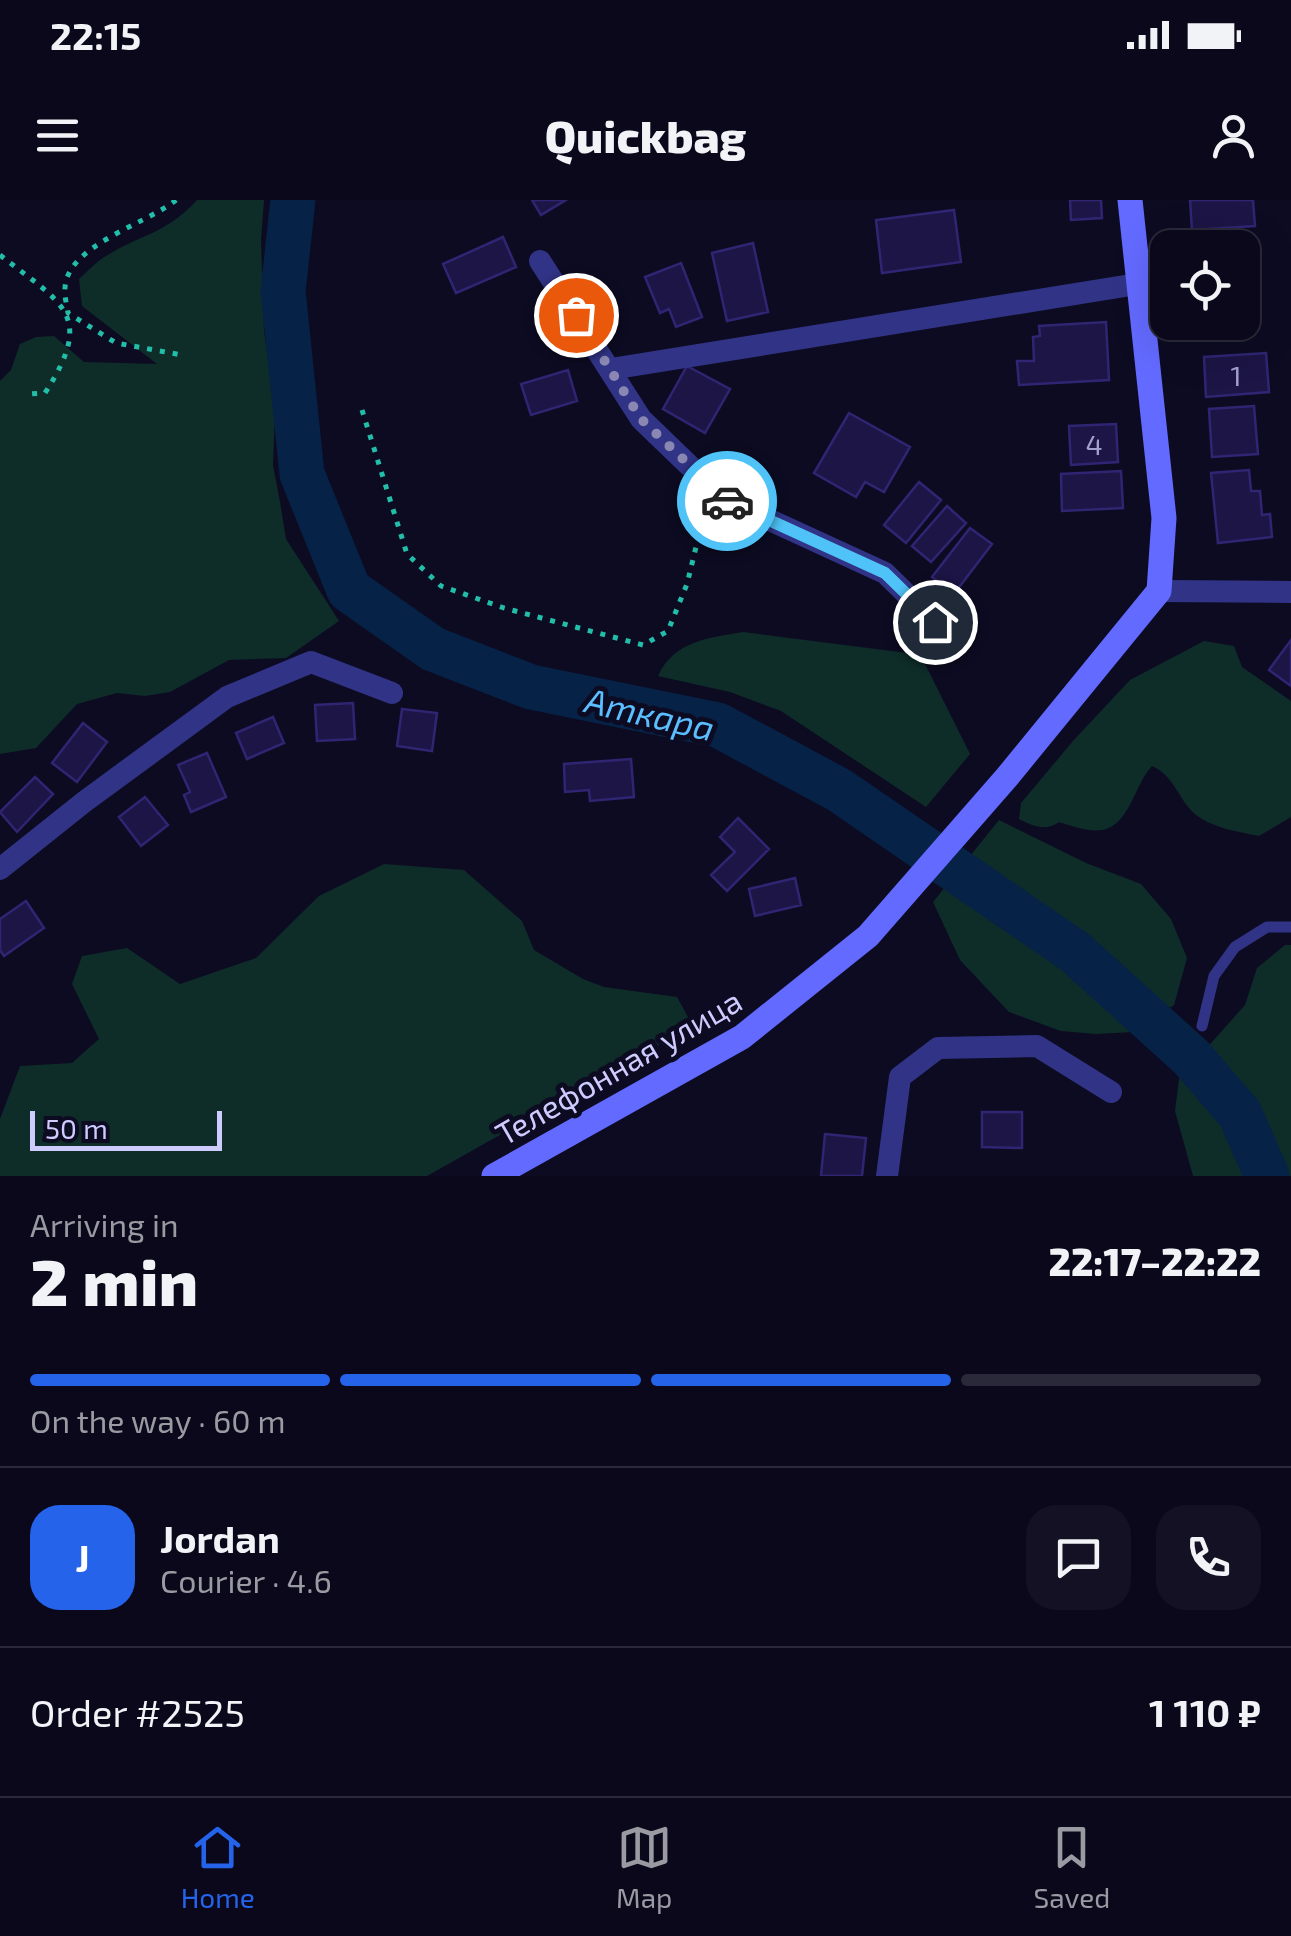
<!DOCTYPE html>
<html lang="en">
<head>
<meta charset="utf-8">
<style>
	body { margin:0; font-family:"Exo 2",sans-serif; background:#131123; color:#f1f3f6; height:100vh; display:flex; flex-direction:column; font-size:38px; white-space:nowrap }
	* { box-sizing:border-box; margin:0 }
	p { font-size:32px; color:#999aa2 }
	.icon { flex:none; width:55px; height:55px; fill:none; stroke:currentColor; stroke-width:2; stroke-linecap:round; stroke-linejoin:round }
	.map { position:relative; height:976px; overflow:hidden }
	.drawer { display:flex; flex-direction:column; background:#0a081a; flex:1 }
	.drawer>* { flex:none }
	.buttons { position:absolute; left:1150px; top:30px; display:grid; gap:20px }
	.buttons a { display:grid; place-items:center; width:110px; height:110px; border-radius:20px; background:#0a081a; box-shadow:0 10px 40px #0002,0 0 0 2px #2a2939; font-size:50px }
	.scale { position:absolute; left:30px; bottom:25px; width:192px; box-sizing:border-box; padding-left:10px; border:5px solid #ceccff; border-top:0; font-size:28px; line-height:35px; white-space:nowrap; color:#ceccff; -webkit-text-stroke:8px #0d0b22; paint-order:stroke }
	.pin { position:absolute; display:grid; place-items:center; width:85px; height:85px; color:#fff; margin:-42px; border:5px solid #fff; border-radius:50%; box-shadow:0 2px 10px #0007 }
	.courier { position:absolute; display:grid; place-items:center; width:100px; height:100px; margin:-50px; border:8px solid #4fc3f7; border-radius:50%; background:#fff; color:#222; box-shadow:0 2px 12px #0007 }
	.head em { font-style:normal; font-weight:800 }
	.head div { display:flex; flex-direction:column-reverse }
	.head { display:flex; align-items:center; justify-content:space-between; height:170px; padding:0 30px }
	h1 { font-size:65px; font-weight:800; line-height:75px }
	.bar { display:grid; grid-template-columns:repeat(4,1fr); gap:15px 10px; align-content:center; height:120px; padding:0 30px }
	.bar i { height:12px; border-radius:8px; background:#2a2939 }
	.bar .selected { background:#2563eb }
	.bar p { grid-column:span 4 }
	.line { display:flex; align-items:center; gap:25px; padding:0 30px; border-top:2px solid #2a2939 }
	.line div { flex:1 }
	.round { display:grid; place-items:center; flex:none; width:105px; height:105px; border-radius:30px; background:#131123 }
	.status { display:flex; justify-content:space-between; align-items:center; height:70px; padding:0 50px; background:#0a081a; direction:ltr }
	.status svg { height:28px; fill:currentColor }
	header { display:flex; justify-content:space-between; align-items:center; height:130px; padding:0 30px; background:#0a081a; font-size:45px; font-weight:800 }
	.dock { display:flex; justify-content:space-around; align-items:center; height:140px; border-top:2px solid #2a2939; background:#0a081a; font-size:28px; color:#999aa2 }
	.dock a { display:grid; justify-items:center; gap:5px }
	.dock .selected { color:#2563eb }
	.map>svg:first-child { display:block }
	.green { fill:#0e2d29 }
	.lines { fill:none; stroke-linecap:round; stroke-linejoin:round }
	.river { stroke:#062246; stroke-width:45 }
	.building { fill:#1c1545; stroke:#2f2573; stroke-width:2.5 }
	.path { stroke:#22bea9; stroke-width:5; stroke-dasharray:5 8; stroke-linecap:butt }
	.lane { stroke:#313486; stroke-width:11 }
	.street { stroke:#313486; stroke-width:22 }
	.secondary { stroke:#636aff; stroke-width:25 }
	.done { stroke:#8a88b2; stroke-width:10; stroke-dasharray:0 18 }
	.route { stroke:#4fc3f7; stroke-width:12 }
	.labels { text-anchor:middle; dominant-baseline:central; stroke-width:10; stroke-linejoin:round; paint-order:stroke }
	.number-label { font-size:28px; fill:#a29ed0 }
	.street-label { font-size:32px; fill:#ceccff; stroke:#0d0b22 }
	.water-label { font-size:35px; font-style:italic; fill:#5abeff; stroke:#0d0b22 }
</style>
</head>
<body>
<div class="status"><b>22:15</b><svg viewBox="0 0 49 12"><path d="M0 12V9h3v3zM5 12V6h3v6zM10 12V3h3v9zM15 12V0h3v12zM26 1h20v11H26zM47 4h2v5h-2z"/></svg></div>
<header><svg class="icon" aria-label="menu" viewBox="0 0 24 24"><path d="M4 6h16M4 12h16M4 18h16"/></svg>Quickbag<svg class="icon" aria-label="person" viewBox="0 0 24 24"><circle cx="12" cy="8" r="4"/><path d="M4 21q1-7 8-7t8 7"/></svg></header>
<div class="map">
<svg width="1291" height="976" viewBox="0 0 1291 976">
	<rect width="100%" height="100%" fill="#0d0b22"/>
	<path class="green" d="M 197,0 L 264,0 L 261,40 L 264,131 L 275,211 L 273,265 L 280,302 L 286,339 L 339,421 L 286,458 L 229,460 L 170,492 L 145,496 L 117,493 L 77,504 L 36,548 L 0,554 L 0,181 L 11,170 L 20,144 L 36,137 L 54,136 L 84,162 L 157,164 L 82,106 L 79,79 C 87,72 95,63 103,58 C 139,34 164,36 197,0 Z
		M 743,432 L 907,453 L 922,458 L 970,554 L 926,607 L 781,511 L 730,492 L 658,476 C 674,441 708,438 743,432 Z
		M 1204,441 L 1234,446 L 1242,467 L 1291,501 L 1291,617 L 1259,636 C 1239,632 1213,628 1196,615 C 1178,600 1175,576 1152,566 C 1132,587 1129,636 1090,630 C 1080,629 1069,625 1059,622 C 1045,632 1033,626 1019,619 L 1021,603 L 1073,541 L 1130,480 Z
		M 999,620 L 1086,663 L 1141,684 L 1171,719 L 1187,758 L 1174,805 L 1134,832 L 1096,834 L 1061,831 L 1009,812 L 960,760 L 933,702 Z
		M 384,664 L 464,670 L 522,721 L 534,750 L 583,779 L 604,787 L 677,797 L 693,826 L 427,976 L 0,976 L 0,919 L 20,866 L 72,863 L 99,839 L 72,784 L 82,756 L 127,748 L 180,784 L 256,758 L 319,696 Z
		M 1285,745 L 1291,745 L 1291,976 L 1193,976 L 1175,911 L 1179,879 L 1245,805 L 1257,768 Z"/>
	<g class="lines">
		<path class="river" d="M 293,0 L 283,91 L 302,274 L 349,390 L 433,449 L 531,487 L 718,525 L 839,590 L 1075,752 L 1191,857 L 1240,914 L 1267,976"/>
	</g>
	<path class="building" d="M 532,0 L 566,0 L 541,15 Z
		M 1070,0 L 1101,0 L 1102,18 L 1071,20 Z
		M 1190,0 L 1253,0 L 1255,26 L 1192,30 Z
		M 954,10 L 961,62 L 882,73 L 876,20 Z
		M 503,37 L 516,67 L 456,93 L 443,64 Z
		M 753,43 L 768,112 L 727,121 L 712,53 Z
		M 681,63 L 702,117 L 676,127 L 669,109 L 660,113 L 645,77 Z
		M 1106,122 L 1109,180 L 1019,185 L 1017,161 L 1034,161 L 1033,137 L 1040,136 L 1039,126 Z
		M 1266,153 L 1269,192 L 1206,197 L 1204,157 Z
		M 687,166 L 730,189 L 705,233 L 663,209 Z
		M 568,170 L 577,201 L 531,215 L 521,184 Z
		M 1254,206 L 1258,254 L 1212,257 L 1209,209 Z
		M 849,213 L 910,247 L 884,292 L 865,282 L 856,297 L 814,273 Z
		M 1116,224 L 1118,262 L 1071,265 L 1069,226 Z
		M 1249,270 L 1251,291 L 1260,291 L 1262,315 L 1270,314 L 1272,337 L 1218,343 L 1211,273 Z
		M 1121,271 L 1123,308 L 1062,311 L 1061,274 Z
		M 919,282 L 941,300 L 906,343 L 884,325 Z
		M 947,306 L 966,323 L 931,362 L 912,346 Z
		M 970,328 L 992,344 L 954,394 L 932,377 Z
		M 1291,440 L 1291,486 L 1269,470 Z
		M 353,503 L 355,539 L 317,541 L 315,505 Z
		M 402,509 L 437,513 L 432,551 L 397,546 Z
		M 273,517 L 284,543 L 247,559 L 236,533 Z
		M 83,523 L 107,542 L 77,582 L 52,563 Z
		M 207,553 L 226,597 L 191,612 L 184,595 L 190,592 L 178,565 Z
		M 631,559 L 634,597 L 590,601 L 589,590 L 565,592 L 564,564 Z
		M 35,577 L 53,594 L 17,632 L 0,612 Z
		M 145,597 L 168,625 L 141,646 L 119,617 Z
		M 738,618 L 769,649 L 727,691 L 711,675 L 735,652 L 720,637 Z
		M 795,678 L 801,705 L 755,716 L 749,689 Z
		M 26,701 L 44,728 L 4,756 L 0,750 L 0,719 Z
		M 982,912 L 1022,912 L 1022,948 L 982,947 Z
		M 825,934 L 866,938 L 862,976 L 821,976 Z"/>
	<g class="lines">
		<path class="path" d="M 176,0 C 147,24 67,45 65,88 C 64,96 67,105 68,113 L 116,143 L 182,155
			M 0,55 C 62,104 96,114 45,193 L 30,194
			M 362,210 L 407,354 L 441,386 L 504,408 L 643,445 L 668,431 L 687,384 L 697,343 L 714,316"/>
		<path class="lane" d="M 1202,826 L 1214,776 L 1235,747 L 1267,727 L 1291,727"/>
		<path class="street" d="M 540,61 L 641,219 L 724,299 L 885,373 L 935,422
			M 611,169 L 1137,84
			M 1159,391 L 1291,392
			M 0,669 L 84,602 L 227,497 L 311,462 L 392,493
			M 887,976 L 900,877 L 938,848 L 1037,846 L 1111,892"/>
		<path class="secondary" d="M 494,976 L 742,837 L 868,736 L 1007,577 L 1159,391 L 1164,318 L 1130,0"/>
	</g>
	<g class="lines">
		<path class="done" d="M 576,115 L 641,219 L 727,301"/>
		<path class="route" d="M 727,301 L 885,373 L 935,422"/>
	</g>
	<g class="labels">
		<g class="number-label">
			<text x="1236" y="175">1</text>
			<text x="1094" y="244">4</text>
		</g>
		<g class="street-label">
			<text transform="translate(618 866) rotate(-30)">Телефонная улица</text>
		</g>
		<g class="water-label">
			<text transform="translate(650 513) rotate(13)">Аткара</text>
		</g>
	</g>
</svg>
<div class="buttons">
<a><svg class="icon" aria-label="locate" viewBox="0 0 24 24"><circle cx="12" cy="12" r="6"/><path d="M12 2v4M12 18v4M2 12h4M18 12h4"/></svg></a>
</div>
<div class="scale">50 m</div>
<div class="pin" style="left:576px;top:115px;background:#ea580c"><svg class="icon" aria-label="bag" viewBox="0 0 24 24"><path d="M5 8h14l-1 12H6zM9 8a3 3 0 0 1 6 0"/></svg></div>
<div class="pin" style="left:935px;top:422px;background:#1f2937"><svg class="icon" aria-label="home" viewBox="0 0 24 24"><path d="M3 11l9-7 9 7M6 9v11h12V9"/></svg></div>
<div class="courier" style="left:727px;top:301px"><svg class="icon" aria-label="car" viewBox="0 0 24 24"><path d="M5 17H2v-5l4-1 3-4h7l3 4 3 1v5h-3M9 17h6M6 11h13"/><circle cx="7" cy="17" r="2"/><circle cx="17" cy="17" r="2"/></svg></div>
</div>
<section class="drawer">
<div class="head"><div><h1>2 min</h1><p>Arriving in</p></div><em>22:17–22:22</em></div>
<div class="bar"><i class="selected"></i><i class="selected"></i><i class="selected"></i><i></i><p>On the way · 60 m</p></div>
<div class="line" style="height:180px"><b class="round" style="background:#2563eb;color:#fff">J</b><div><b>Jordan</b><p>Courier · 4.6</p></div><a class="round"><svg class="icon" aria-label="chat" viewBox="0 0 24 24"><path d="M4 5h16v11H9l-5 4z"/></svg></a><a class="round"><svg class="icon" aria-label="phone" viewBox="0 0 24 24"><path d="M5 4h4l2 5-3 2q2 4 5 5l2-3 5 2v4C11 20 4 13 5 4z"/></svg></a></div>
<div class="line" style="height:130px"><div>Order #2525</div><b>1 110 ₽</b></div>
</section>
<nav class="dock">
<a class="selected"><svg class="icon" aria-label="home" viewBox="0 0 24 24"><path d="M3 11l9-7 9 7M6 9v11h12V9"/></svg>Home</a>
<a><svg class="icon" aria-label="map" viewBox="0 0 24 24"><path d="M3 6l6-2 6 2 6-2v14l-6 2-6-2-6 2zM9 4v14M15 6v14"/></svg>Map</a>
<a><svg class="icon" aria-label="saved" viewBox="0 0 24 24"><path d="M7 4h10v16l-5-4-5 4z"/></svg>Saved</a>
</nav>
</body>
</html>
